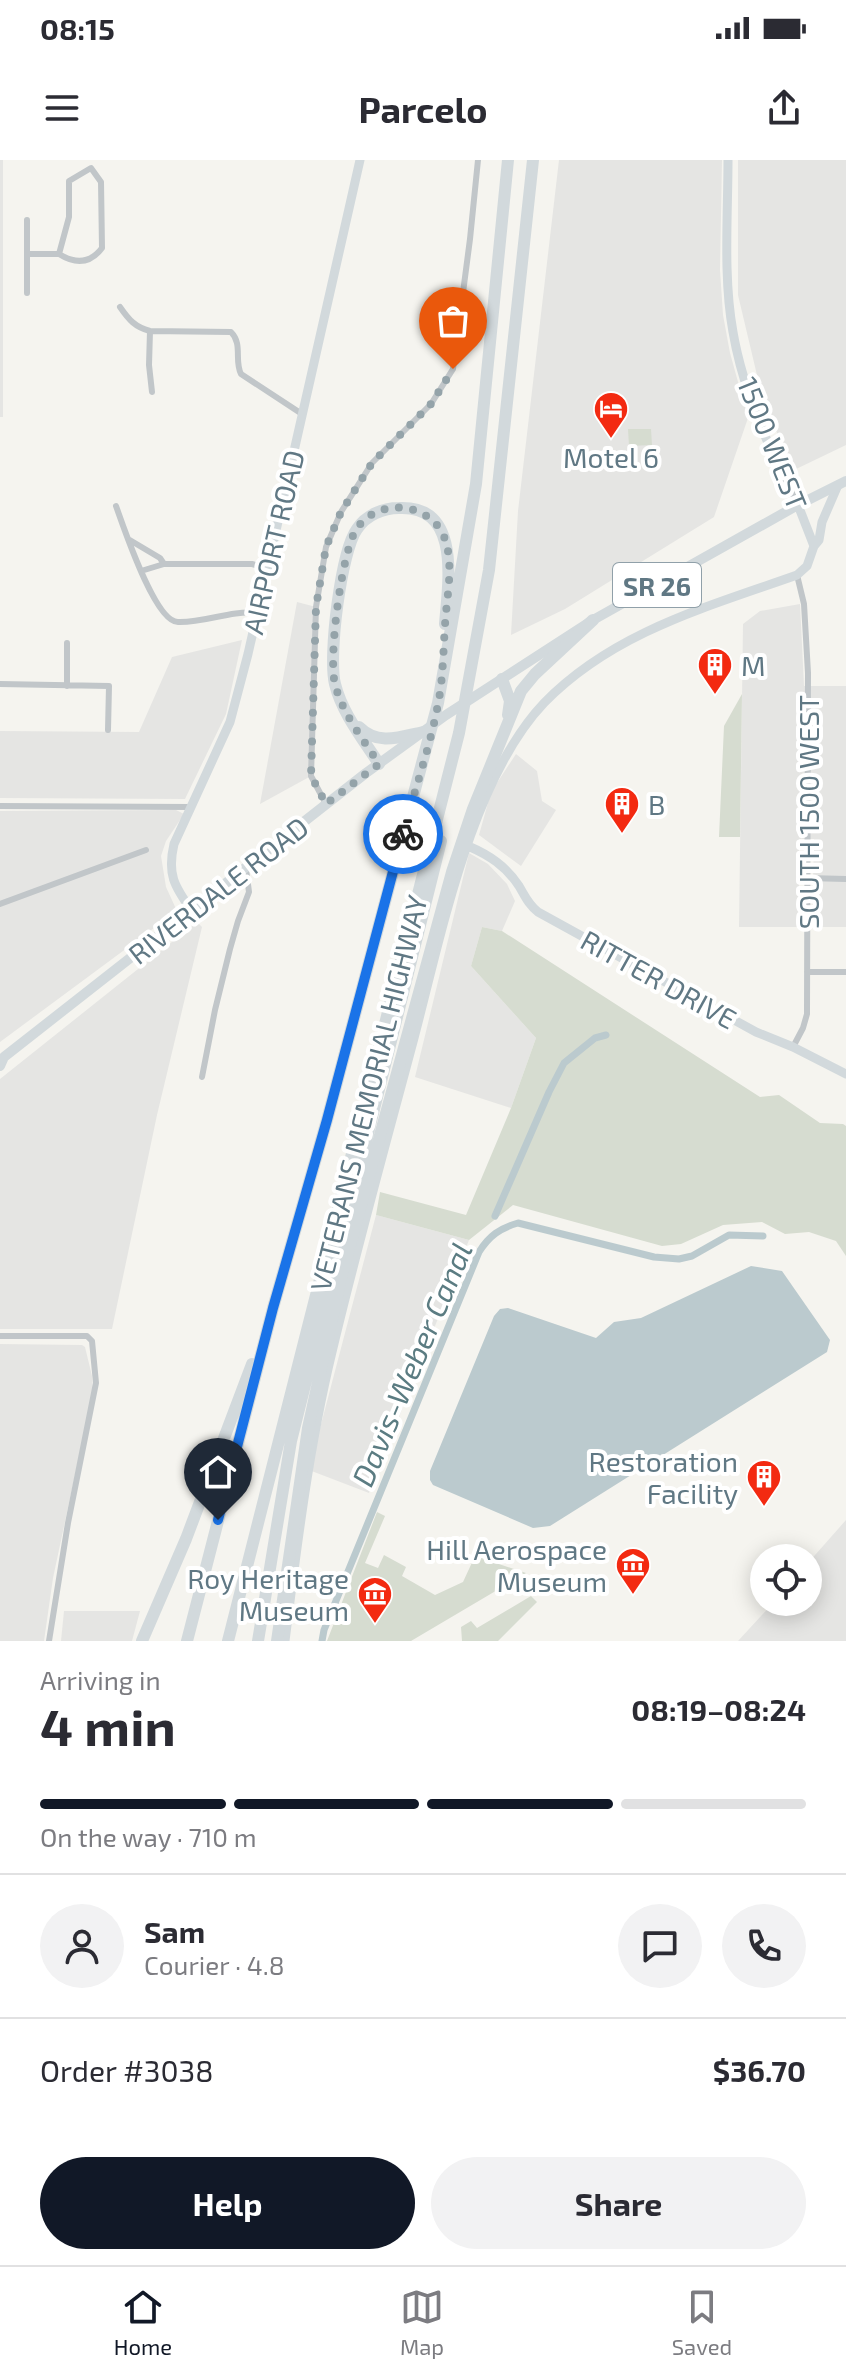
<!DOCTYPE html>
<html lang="en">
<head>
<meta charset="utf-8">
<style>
	body { margin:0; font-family:"Exo 2",sans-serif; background:#f2f2f3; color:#2b2b33; height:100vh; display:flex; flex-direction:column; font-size:30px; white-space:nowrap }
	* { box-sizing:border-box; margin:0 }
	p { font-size:26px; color:#7c7c81 }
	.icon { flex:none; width:44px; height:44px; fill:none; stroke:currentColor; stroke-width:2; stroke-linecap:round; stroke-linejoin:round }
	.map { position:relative; height:1481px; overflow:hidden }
	.details { display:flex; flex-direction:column; background:#fff; flex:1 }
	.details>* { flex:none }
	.controls { position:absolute; left:750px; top:1384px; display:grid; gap:16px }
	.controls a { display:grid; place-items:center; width:72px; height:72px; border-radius:50%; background:#fff; box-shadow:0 4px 20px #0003; font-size:40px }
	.pin { position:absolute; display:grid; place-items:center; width:68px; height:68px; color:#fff; margin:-82px -34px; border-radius:50% 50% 50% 0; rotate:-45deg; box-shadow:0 0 8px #0007 }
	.pin .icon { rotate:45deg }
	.courier { position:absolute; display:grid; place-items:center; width:80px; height:80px; margin:-40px; border:6px solid #1a73e8; border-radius:50%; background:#fff; color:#222; box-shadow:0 2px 10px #0007 }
	.headline em { font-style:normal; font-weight:700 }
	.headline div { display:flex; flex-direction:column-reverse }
	.headline { display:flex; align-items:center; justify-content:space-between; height:136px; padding:0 40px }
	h1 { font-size:52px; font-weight:700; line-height:60px }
	.bar { display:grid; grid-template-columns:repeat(4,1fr); gap:12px 8px; align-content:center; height:96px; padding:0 40px }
	.bar i { height:10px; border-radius:6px; background:#e1e1e2 }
	.bar .on { background:#111827 }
	.bar p { grid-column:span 4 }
	.line { display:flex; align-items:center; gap:20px; padding:0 40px; border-top:2px solid #e1e1e2 }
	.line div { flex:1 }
	.round { display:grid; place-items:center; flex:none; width:84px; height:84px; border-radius:42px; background:#f2f2f3 }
	.action { display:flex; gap:16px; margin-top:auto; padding:16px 40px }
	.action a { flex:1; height:92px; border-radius:48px; background:#111827; color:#fff; font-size:32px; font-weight:700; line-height:92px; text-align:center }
	.action a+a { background:#f2f2f3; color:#2b2b33 }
	.status { display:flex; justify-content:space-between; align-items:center; height:56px; padding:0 40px; background:#fff; direction:ltr }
	.status svg { height:22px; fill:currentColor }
	header { display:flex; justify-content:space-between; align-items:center; height:104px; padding:0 40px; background:#fff; font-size:36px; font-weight:700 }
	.dock { display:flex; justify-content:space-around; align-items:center; height:112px; border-top:2px solid #e1e1e2; background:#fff; font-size:22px; color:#7c7c81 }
	.dock a { display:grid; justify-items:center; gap:4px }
	.dock .on { color:#111827 }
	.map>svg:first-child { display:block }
	.built { fill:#e5e5e3 }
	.green { fill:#d6dcd0 }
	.water { fill:#bbcace }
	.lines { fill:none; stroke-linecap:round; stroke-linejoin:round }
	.canal { stroke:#bbcace; stroke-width:7 }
	.street { stroke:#c1c6c9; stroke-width:6 }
	.secondary { stroke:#d2d9dc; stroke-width:9 }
	.primary { stroke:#d2d9dc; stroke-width:10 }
	.highway { stroke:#d2d9dc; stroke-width:12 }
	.done { stroke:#94a3a9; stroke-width:8; stroke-dasharray:0 14.4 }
	.route { stroke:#1a73e8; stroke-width:10 }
	.labels { text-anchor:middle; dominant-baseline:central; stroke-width:8; stroke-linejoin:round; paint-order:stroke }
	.shield { fill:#fff; stroke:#90a0a9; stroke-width:2 }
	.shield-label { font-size:26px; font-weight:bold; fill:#607884 }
	.street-label { font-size:28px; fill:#607884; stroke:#fff }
	.poi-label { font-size:28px; fill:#607884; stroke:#fff; text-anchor:end }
	.water-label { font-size:30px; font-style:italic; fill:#5b7c82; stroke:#fff }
</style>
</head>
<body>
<div class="status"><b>08:15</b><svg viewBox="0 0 49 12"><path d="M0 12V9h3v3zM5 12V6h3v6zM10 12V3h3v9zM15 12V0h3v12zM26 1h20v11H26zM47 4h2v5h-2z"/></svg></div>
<header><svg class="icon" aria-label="menu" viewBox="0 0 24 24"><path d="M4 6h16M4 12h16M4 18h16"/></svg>Parcelo<svg class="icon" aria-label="share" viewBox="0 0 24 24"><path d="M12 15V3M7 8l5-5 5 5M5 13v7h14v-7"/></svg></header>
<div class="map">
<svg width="846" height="1481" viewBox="0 0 846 1481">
	<rect width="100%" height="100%" fill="#f5f4ef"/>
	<path class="built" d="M 0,0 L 3,0 L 3,257 L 0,257 Z
		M 559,0 L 722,0 L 720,110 L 723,155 L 730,193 L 748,258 L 714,357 L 565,449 L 511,475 L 518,351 Z
		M 738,0 L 846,0 L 846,285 L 792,311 L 761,232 L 738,135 Z
		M 297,442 L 316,447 L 311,616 L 260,644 Z
		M 800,444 L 804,526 L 846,526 L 846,767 L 812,767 L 814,679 L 799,679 L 799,767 L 739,767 L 743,464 L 760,451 Z
		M 242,480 L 226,554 L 185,639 L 0,638 L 0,571 L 139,572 L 172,497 Z
		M 516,594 L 537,611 L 542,641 L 556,650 L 521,706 L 479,675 L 491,632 Z
		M 176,650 L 184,654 L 166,681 L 161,696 L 166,727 L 177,751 L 0,882 L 0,651 Z
		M 469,693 L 488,704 L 507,724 L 515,741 L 502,771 L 482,767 L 471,806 L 536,878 L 511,948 L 415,917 Z
		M 197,762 L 202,767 L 157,955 L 112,1169 L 0,1169 L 0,919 Z
		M 376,1055 L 469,1080 L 369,1333 L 309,1310 Z
		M 0,1184 L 82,1185 L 85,1187 L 92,1216 L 93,1230 L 53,1418 L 44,1481 L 0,1481 Z
		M 846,1360 L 846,1481 L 738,1481 L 774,1442 L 808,1442 L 808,1403 Z
		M 64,1451 L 140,1451 L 132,1481 L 61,1481 Z"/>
	<path class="green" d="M 628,269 L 651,269 L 652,285 L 629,286 Z
		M 742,534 L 740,677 L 719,677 L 724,566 Z
		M 482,767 L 502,771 L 760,937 L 779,935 L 820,963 L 843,964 L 846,966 L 846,1096 L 836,1081 L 809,1072 L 785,1074 L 762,1062 L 723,1065 L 681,1084 L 662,1086 L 513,1045 L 469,1080 L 376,1055 L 380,1032 L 466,1055 L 511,948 L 536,878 L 471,806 Z
		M 377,1352 L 385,1356 L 365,1403 L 378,1408 L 384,1395 L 406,1407 L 402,1416 L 435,1435 L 463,1422 L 475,1396 L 526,1413 L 411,1481 L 327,1481 Z
		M 531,1436 L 537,1442 L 498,1481 L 462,1481 L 461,1467 L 471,1461 L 477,1468 Z"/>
	<path class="water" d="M 751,1106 L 782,1111 L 830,1180 L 827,1192 L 550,1366 L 533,1368 L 433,1325 L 430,1320 L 430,1311 L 494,1156 L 500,1149 L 508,1148 L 596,1178 L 614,1162 L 641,1158 Z"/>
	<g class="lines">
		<path class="canal" d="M 495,1056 L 549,932 L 564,903 L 595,878 L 606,875
			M 322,1481 L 324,1470 L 479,1092 C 489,1076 500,1068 518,1063 L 654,1097 L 679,1099 L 692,1096 L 729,1075 L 763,1076"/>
		<path class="street" d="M 91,8 L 101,22 L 102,88 C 90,104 75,104 59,94 L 69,57 L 69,21 Z
			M 27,60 L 27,133
			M 27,94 L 59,94
			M 120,147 C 129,160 135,167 150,171 L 231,172 C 243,184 234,200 241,214 L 302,254
			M 150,171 L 149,205 L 152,232
			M 778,305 L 798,345
			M 116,346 C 124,368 155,462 178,462 C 205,463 230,450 257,453
			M 128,379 L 160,398 L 164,404 L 252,404 L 267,408
			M 141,411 L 164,404
			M 0,524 L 109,526 L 108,570
			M 67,526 L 67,483
			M 326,644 L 311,616 L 316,447 L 326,387 L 341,352 L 372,303 L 431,244 L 453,209 L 470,79 L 478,0
			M 0,646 L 191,647
			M 807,718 L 846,719
			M 0,744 L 146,690
			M 807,812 L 846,812
			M 793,887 L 803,868 L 807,854 L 808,513 L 804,444 L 797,415
			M 202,917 L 215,850 L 230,789 L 238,761 L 249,732 L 246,709
			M 0,1176 L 87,1176 L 92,1181 L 96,1223 L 68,1363 L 49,1481"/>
		<path class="secondary" d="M 728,0 C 728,55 723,118 733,172 C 741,219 758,262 778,305
			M 814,386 L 819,380 L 822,362 L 838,325
			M 468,686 C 489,695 506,706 519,726 C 525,736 528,744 538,752 L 756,872 L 793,887 L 846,914
			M 192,751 C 174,726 167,714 174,684 L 230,562 L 248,494 L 360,0
			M 285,1481 C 297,1385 309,1287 332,1192 C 357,1087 386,983 414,878 C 441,776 471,620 544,543 C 613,472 707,447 797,415 L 807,406 L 814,386 L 798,345"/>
		<path class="primary" d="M 0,906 L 4,897 L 366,613 L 446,555 L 593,460 L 798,345 L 846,321"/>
		<path class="highway" d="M 502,519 L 510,541 L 508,555
			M 359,567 C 378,586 400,577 423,572
			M 379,604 C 363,579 342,553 335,524 C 328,497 341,391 357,369 C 366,355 383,348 399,348 C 462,345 448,424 445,464
			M 142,1481 L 186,1379 L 252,1204
			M 187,1481 L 273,1148 L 327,960 L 438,543 L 476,324 L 508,0
			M 228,1481 L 459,573 L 489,410 L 533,0
			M 258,1481 L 291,1281 L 441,681
			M 277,1481 L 308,1268 L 341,1118 L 452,712 L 473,649 L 521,531 L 535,514 L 593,460"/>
	</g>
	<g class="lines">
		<path class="done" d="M 403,674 C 414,631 430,588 438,544 C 444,515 443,483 446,453 C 448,431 452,408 447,386 C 438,344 382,334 357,368 C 342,389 328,498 335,524 C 342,553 363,579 379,604 L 326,644 L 311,616 L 316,447 L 326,387 L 341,352 L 372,303 L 431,244 L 453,209"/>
		<path class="route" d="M 218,1360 L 273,1148 L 327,960 L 403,674"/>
	</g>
	<defs>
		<symbol id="hotel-pin" viewBox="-11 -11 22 30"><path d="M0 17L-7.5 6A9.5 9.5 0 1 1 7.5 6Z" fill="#f32a11" stroke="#fff"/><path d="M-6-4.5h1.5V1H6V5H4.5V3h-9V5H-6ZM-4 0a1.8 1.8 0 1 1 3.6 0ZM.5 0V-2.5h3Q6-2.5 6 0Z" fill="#fff"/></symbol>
		<symbol id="building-pin" viewBox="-11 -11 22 30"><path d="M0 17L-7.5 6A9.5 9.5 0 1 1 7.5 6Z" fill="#f32a11" stroke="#fff"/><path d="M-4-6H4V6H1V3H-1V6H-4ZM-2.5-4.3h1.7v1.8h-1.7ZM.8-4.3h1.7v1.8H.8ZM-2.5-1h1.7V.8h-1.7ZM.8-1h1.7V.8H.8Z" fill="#fff"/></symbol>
		<symbol id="museum-pin" viewBox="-11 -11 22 30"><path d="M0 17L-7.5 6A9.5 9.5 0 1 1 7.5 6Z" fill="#f32a11" stroke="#fff"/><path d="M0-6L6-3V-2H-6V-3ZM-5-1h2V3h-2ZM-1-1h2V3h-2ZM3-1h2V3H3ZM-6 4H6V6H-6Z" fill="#fff"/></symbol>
	</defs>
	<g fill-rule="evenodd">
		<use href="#hotel-pin" x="591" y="229" width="40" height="54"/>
		<use href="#building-pin" x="695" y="485" width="40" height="54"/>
		<use href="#building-pin" x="602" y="624" width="40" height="54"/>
		<use href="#building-pin" x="744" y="1297" width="40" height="54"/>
		<use href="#museum-pin" x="613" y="1385" width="40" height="54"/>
		<use href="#museum-pin" x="355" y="1414" width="40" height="54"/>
	</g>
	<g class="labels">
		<rect class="shield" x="613" y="403" width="88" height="44" rx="6"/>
		<g class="shield-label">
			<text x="657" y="425">SR 26</text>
		</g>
		<g class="street-label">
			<text transform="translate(773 283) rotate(68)">1500 WEST</text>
			<text transform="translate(273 382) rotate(-77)">AIRPORT ROAD</text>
			<text transform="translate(808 652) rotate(-90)">SOUTH 1500 WEST</text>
			<text transform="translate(218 730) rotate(-38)">RIVERDALE ROAD</text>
			<text transform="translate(659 819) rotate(29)">RITTER DRIVE</text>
			<text transform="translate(368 933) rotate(-76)">VETERANS MEMORIAL HIGHWAY</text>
		</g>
		<g class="poi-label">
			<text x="611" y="297" text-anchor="middle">Motel 6</text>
			<text x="741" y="505" text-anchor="start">M</text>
			<text x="648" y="644" text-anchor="start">B</text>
			<text x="738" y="1301">Restoration<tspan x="738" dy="32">Facility</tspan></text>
			<text x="607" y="1389">Hill Aerospace<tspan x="607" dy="32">Museum</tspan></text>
			<text x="349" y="1418">Roy Heritage<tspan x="349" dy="32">Museum</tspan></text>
		</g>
		<g class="water-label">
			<text transform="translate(411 1204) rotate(-67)">Davis-Weber Canal</text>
		</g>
	</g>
</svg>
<div class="controls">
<a><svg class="icon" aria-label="locate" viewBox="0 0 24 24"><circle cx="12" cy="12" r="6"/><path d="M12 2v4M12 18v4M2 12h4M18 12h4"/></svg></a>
</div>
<div class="pin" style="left:453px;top:209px;background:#ea580c"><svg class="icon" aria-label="bag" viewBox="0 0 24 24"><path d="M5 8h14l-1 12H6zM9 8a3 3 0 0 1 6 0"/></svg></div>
<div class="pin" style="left:218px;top:1360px;background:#1f2937"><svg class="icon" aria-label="home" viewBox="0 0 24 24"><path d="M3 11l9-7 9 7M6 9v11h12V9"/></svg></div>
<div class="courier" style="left:403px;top:674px"><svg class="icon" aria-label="bike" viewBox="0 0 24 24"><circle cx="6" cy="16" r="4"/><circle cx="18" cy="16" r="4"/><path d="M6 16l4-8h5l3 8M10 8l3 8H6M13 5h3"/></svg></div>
</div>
<section class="details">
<div class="headline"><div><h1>4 min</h1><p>Arriving in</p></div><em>08:19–08:24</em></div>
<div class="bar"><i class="on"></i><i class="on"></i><i class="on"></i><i></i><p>On the way · 710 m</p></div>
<div class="line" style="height:144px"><a class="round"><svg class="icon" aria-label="person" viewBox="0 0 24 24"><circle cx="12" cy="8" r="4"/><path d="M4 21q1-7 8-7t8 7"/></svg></a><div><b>Sam</b><p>Courier · 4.8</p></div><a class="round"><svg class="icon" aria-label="chat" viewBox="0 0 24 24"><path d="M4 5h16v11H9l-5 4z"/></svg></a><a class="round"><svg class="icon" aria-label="phone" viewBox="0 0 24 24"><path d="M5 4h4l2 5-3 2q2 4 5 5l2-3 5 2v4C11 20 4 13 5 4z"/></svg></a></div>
<div class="line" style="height:104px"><div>Order #3038</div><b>$36.70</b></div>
<div class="action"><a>Help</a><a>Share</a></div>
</section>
<nav class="dock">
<a class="on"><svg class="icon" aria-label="home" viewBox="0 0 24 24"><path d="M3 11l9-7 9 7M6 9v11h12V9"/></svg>Home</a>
<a><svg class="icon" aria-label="map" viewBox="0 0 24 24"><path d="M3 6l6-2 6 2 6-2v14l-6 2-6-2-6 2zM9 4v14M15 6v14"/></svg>Map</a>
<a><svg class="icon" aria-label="saved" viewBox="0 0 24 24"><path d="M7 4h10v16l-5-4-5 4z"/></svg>Saved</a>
</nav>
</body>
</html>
